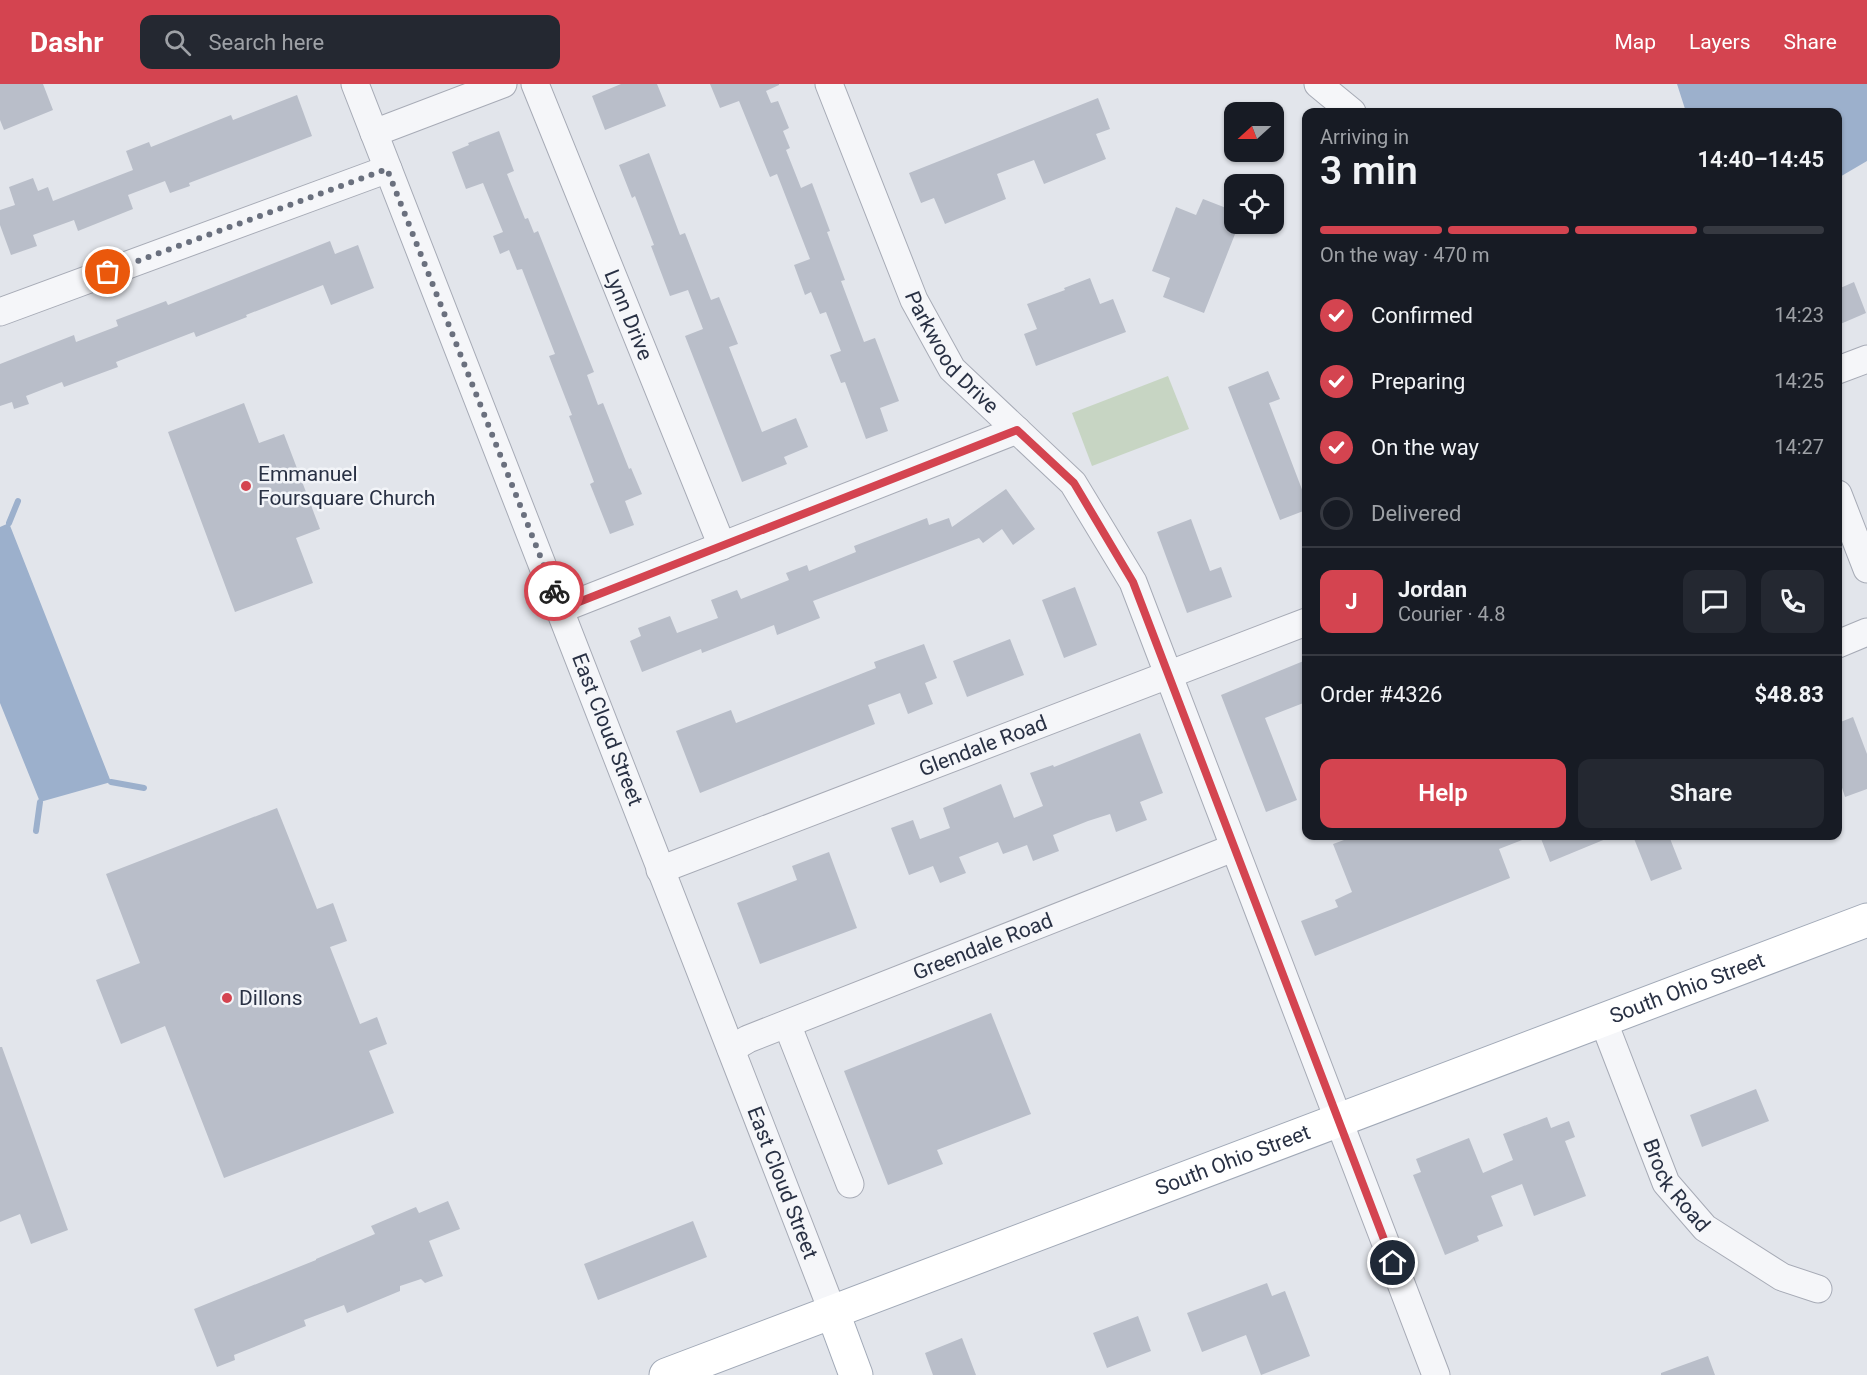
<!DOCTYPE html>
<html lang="en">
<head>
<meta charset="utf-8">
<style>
	body { margin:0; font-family:Roboto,sans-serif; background:#242831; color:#f1f3f6; height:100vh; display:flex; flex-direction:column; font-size:22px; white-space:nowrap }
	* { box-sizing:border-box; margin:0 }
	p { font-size:20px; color:#9ea1a6 }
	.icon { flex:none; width:33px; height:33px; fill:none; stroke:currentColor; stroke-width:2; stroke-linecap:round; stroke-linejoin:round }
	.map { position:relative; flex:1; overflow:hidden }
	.panel { position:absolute; left:1302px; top:24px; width:540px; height:732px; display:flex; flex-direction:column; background:#171b24; border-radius:12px; box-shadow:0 2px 4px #0004 }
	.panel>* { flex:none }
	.needle { width:39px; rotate:249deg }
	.fabs { position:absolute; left:1224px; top:18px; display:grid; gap:12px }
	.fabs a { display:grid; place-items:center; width:60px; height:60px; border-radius:12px; background:#171b24; box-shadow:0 2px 4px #0004; font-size:30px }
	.pin { position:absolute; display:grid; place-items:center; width:51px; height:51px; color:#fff; margin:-26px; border:3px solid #fff; border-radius:50%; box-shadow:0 2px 6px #0007 }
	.courier { position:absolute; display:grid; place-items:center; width:60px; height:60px; margin:-30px; border:4px solid #d44450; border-radius:50%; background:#fff; color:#222; box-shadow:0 2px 8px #0007 }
	.overview em { font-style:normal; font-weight:600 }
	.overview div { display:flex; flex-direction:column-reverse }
	.overview { display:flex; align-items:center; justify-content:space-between; height:102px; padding:0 18px }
	h1 { font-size:39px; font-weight:600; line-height:45px }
	.bar { display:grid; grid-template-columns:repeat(4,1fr); gap:9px 6px; align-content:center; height:72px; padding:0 18px }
	.bar i { height:8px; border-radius:4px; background:#363941 }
	.bar .on { background:#d44450 }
	.bar p { grid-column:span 4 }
	.line { display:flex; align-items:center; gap:15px; padding:0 18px; border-top:2px solid #363941 }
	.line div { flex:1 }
	.round { display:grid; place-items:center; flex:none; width:63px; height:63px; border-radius:12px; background:#242831 }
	ol { padding:0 18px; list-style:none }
	li { display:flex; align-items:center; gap:18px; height:66px }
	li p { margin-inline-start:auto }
	li .icon { padding:6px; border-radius:50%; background:#d44450; color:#fff; stroke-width:4 }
	li:last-child { color:#9ea1a6 }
	li i { width:33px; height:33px; border:3px solid #363941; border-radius:50% }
	.button { display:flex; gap:12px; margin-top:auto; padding:12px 18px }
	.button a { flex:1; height:69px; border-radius:12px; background:#d44450; color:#fff; font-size:24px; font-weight:600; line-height:69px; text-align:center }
	.button a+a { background:#242831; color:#f1f3f6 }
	header { display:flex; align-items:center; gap:36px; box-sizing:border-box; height:84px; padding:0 30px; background:#d44450; color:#fff }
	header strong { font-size:28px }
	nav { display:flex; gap:33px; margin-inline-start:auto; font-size:21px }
	.search { width:420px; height:54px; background:#242831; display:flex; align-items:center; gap:15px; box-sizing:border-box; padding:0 21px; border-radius:12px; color:#9ea1a6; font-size:22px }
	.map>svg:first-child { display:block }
	.green { fill:#c7d5c3 }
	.water { fill:#9cb0cc }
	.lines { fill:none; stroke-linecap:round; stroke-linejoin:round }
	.stream { stroke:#9cb0cc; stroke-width:6 }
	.building { fill:#b9bec9 }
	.minor-casing { stroke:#a7abb6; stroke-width:29 }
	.major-casing { stroke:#a1a9b7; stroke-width:35 }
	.minor { stroke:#f5f6f9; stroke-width:27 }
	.major { stroke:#fff; stroke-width:33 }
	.done { stroke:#6a707e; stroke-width:6; stroke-dasharray:0 10.8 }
	.route { stroke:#d44450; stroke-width:8 }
	.poi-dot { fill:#d44450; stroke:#f2f4f8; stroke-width:2 }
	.labels { text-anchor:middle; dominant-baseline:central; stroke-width:5; stroke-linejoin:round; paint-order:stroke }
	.street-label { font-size:21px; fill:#293144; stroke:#f2f4f8 }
	.poi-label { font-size:21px; fill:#293144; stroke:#f2f4f8; text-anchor:start }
</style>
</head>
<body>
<header>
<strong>Dashr</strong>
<div class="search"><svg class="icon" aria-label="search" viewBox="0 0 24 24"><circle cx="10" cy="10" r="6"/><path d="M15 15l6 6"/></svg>Search here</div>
<nav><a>Map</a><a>Layers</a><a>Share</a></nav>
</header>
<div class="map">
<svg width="1867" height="1291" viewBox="0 0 1867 1291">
	<rect width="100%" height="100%" fill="#e2e5eb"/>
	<path class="green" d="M 1168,292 L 1189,345 L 1092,382 L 1072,329 Z"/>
	<path class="water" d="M 1677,0 L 1867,0 L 1867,77 L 1838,94 L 1838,28 L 1686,28 Z
		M 9,439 L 111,698 L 40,718 L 0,619 L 0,443 Z"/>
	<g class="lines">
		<path class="stream" d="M 9,439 L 18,417
			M 111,698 L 144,704
			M 36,747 L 40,718"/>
	</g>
	<path class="building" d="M 0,0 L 43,0 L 53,26 L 4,46 L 0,36 Z
		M 621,0 L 657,0 L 666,22 L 605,46 L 592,12 Z
		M 710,0 L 779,0 L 779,1 L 766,7 L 771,19 L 778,17 L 789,44 L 783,47 L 790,64 L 786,66 L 801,104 L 812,99 L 830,147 L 827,148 L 845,196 L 841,197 L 864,258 L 875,254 L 899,317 L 880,324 L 888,347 L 866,355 L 845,298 L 841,299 L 830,271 L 841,267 L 826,228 L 820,230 L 811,208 L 805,211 L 794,181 L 810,175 L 777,90 L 770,93 L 739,17 L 720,24 Z
		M 297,11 L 312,52 L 189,99 L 190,102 L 170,109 L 165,97 L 128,111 L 133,125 L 78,147 L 74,136 L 33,151 L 37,162 L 11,171 L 0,141 L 0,126 L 15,121 L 9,103 L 33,94 L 38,107 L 48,103 L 53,117 L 133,86 L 126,67 L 149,58 L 151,63 L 231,31 L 233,36 Z
		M 1098,14 L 1110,45 L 1096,50 L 1106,75 L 1044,100 L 1034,76 L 997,90 L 1006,115 L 945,140 L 934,114 L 921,119 L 909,89 Z
		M 499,47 L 514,87 L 507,90 L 525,135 L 528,134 L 534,149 L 538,147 L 594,288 L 587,291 L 598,321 L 603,319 L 629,385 L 631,384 L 642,410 L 625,417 L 634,441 L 610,450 L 590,400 L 594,398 L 569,332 L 572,331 L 549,272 L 555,270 L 522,185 L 517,186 L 509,166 L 500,170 L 493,152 L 503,148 L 483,99 L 466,105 L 452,68 L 469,61 L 468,59 Z
		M 649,69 L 680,151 L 685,149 L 711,216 L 719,213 L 738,260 L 729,263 L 762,348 L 796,334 L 808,363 L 784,373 L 787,380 L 742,398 L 685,252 L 703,245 L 688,206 L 670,212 L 651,162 L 654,161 L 635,112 L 632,114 L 619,81 Z
		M 1203,115 L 1234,127 L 1234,140 L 1239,140 L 1204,229 L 1163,213 L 1170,194 L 1152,187 L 1176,123 L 1196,131 Z
		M 330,157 L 335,170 L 358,161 L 374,204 L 331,221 L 323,201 L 246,231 L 247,233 L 196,253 L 194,248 L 116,278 L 118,283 L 64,303 L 62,298 L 26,312 L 29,320 L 14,325 L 12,318 L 0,322 L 0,280 L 74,251 L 76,258 L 118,242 L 116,236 L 166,217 L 168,221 Z
		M 1090,194 L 1100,220 L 1113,215 L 1126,248 L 1036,282 L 1024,250 L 1037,245 L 1027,220 L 1065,206 L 1064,204 Z
		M 1854,198 L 1866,229 L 1838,241 L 1838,205 Z
		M 1268,287 L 1280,315 L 1269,319 L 1306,416 L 1306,426 L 1280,436 L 1228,303 Z
		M 244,319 L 259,359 L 284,350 L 320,445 L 296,454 L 313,499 L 235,528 L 168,348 Z
		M 1006,405 L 1035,445 L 1013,461 L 1002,445 L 983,459 L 979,454 L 813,517 L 820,534 L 777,551 L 774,541 L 702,569 L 701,565 L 642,588 L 630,557 L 641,552 L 638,544 L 670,532 L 677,549 L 718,534 L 711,516 L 737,506 L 741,515 L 789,496 L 786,489 L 807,481 L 809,487 L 856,468 L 854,462 L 927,434 L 929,441 L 949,434 L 952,443 Z
		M 1191,435 L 1210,487 L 1221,483 L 1232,513 L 1187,529 L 1157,448 Z
		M 1075,503 L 1097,561 L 1064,574 L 1042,516 Z
		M 1010,555 L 1024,591 L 967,613 L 953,577 Z
		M 924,560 L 937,594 L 925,599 L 933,620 L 908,630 L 900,609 L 868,621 L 875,640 L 700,709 L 676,647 L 731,626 L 736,639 L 876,584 L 874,578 Z
		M 1306,576 L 1306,618 L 1265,634 L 1297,716 L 1266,728 L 1221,611 Z
		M 1853,633 L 1867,670 L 1867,705 L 1845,713 L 1838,691 L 1838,639 Z
		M 1140,649 L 1163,709 L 1140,718 L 1147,736 L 1116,748 L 1110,730 L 1088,737 L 1053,751 L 1059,767 L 1033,777 L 1027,761 L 1003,770 L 998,758 L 959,773 L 966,789 L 940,799 L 933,782 L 909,791 L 891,744 L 913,736 L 920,755 L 950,744 L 943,724 L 1001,700 L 1014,734 L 1043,722 L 1030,689 L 1053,681 L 1054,683 Z
		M 277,724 L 317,825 L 333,819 L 347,857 L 330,863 L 360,940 L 377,933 L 387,960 L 369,967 L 394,1029 L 224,1094 L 165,942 L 121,960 L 96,896 L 140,879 L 106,790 Z
		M 1355,752 L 1530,752 L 1530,753 L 1499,765 L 1510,794 L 1315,872 L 1301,837 L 1338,823 L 1335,816 L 1352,808 L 1333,760 Z
		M 1540,752 L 1613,752 L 1550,778 Z
		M 1633,752 L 1669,752 L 1682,785 L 1651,797 Z
		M 829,768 L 857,844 L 760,880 L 737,819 L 797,796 L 792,782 Z
		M 991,929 L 1031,1030 L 937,1066 L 943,1080 L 888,1101 L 844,987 Z
		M 0,963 L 2,963 L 68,1146 L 31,1160 L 20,1130 L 0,1138 Z
		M 1756,1005 L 1769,1037 L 1702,1063 L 1690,1031 Z
		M 1547,1033 L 1551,1044 L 1569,1037 L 1575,1053 L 1565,1057 L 1586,1112 L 1534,1132 L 1522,1100 L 1491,1112 L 1503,1142 L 1477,1152 L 1479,1157 L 1445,1171 L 1413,1091 L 1421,1088 L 1416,1075 L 1469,1054 L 1483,1089 L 1513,1076 L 1503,1050 Z
		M 448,1117 L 460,1145 L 429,1157 L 443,1192 L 425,1199 L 421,1195 L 400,1202 L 400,1207 L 347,1229 L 344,1221 L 304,1236 L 306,1242 L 234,1271 L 235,1276 L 217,1283 L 194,1225 L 316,1176 L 316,1175 L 375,1150 L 371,1142 L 416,1123 L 419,1129 Z
		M 693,1137 L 707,1173 L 598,1216 L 584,1180 Z
		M 1267,1199 L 1272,1212 L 1285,1207 L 1310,1272 L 1261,1291 L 1246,1251 L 1202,1268 L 1187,1229 Z
		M 1138,1232 L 1151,1267 L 1107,1284 L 1093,1249 Z
		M 962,1254 L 976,1291 L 933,1291 L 925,1269 Z
		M 1708,1272 L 1715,1291 L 1661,1291 L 1661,1289 Z"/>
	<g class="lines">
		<defs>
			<g id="minor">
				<path id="s1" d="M 355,0 C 517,408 674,819 833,1229"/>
				<path id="s2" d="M 535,0 L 722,462"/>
				<path id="s3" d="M 829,0 L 914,216 L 952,285 L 1073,399 L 1133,498 L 1436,1291"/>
				<path d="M 1318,0 L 1352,28"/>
				<path d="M 374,49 L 503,0"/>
				<path d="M 0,228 L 388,85"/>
				<path d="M 1838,286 L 1867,275"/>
				<path d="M 1838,410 L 1867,485"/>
				<path d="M 561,525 L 1017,346"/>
				<path d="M 1838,560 L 1867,548"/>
				<path id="s4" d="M 660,786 L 1306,538"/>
				<path id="s5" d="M 1603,936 L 1666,1099 L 1705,1144 L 1782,1193 L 1818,1205"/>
				<path d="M 787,940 L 850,1100"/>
				<path id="s6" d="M 731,965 L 748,955 L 1233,764"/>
			</g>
			<g id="major">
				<path d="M 833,1229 L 856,1291"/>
				<path id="s7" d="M 666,1291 L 1867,836"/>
			</g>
		</defs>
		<use href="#minor" class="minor-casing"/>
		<use href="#major" class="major-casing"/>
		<use href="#minor" class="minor"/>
		<use href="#major" class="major"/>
	</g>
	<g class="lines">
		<path class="done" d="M 108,188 L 387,85 L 554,507"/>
		<path class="route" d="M 554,507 L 561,525 L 1017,346 L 1074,399 L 1133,498 L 1393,1179"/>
	</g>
	<g class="poi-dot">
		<circle cx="246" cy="402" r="6"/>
		<circle cx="227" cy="914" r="6"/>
	</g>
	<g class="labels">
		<g class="street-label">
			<text stroke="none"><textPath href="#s2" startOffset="249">Lynn Drive</textPath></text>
			<text stroke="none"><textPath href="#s3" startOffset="297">Parkwood Drive</textPath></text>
			<text stroke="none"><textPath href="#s1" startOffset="693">East Cloud Street</textPath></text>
			<text stroke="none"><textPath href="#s4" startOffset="346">Glendale Road</textPath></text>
			<text stroke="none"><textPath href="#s6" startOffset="272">Greendale Road</textPath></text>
			<text stroke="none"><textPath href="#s7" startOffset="1092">South Ohio Street</textPath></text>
			<text stroke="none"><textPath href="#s7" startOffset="606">South Ohio Street</textPath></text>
			<text stroke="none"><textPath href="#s1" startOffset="1179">East Cloud Street</textPath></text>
			<text stroke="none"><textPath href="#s5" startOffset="182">Brock Road</textPath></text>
		</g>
		<g class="poi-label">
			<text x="258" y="390">Emmanuel<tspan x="258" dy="24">Foursquare Church</tspan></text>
			<text x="239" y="914">Dillons</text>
		</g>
	</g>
</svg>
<div class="fabs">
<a><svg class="needle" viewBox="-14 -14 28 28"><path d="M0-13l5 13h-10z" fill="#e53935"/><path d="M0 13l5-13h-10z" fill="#9ea1a6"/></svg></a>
<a><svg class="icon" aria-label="locate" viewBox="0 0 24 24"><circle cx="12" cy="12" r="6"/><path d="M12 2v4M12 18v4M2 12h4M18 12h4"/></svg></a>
</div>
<div class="pin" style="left:108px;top:188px;background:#ea580c"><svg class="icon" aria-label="bag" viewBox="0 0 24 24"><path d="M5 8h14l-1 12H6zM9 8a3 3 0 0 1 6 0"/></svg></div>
<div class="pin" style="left:1393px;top:1179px;background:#1f2937"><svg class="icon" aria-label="home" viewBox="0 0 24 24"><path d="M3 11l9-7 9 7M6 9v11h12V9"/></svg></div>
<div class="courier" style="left:554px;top:507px"><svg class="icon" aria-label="bike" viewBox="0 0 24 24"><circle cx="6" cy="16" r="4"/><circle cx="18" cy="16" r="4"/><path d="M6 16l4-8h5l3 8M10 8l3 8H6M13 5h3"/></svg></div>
<section class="panel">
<div class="overview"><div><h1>3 min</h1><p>Arriving in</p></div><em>14:40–14:45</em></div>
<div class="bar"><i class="on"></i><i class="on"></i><i class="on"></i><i></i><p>On the way · 470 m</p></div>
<ol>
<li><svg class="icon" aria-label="check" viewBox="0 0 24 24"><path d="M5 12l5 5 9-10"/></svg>Confirmed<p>14:23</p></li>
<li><svg class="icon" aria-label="check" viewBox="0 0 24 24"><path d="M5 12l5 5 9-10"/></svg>Preparing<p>14:25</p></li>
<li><svg class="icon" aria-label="check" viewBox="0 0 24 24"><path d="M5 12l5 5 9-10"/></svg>On the way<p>14:27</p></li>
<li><i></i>Delivered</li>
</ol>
<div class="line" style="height:108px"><b class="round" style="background:#d44450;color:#fff">J</b><div><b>Jordan</b><p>Courier · 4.8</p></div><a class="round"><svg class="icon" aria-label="chat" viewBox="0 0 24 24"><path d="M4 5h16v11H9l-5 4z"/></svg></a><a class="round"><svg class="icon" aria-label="phone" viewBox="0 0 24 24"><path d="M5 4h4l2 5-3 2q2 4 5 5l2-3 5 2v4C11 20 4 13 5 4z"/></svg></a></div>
<div class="line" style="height:78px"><div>Order #4326</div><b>$48.83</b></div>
<div class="button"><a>Help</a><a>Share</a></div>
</section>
</div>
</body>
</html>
